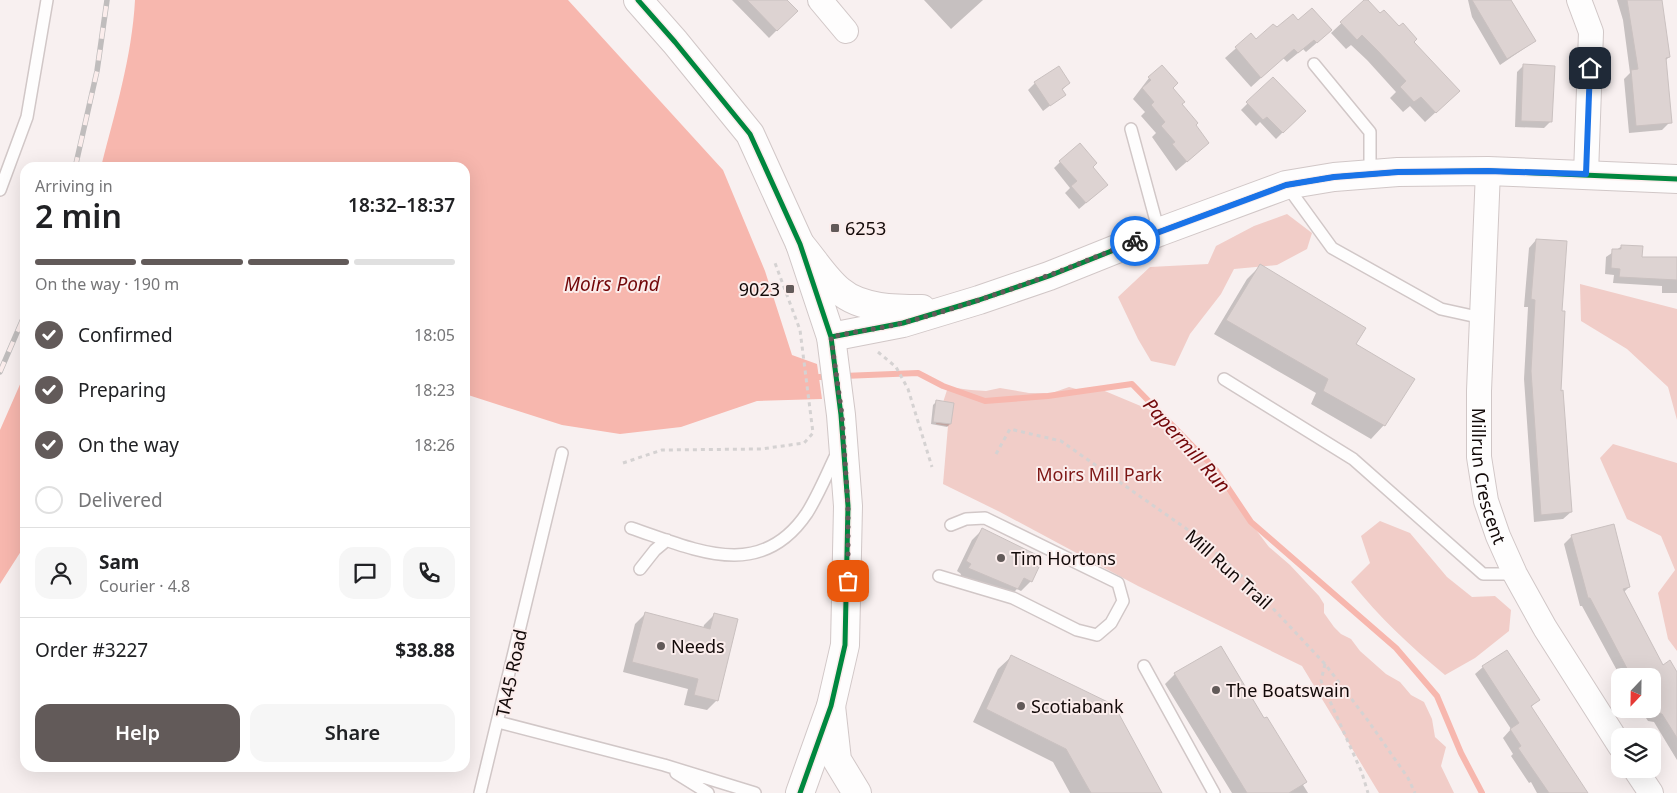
<!DOCTYPE html>
<html lang="en">
<head>
<meta charset="utf-8">
<style>
	body { margin:0; font-family:"Noto Sans",sans-serif; background:#f6f6f6; color:#202124; height:100vh; display:flex; flex-direction:column; font-size:19px; white-space:nowrap }
	* { box-sizing:border-box; margin:0 }
	p { font-size:16px; color:#757577 }
	.icon { flex:none; width:28px; height:28px; fill:none; stroke:currentColor; stroke-width:2; stroke-linecap:round; stroke-linejoin:round }
	.map { position:relative; flex:1; overflow:hidden }
	.drawer { position:absolute; left:20px; top:162px; width:450px; height:610px; display:flex; flex-direction:column; background:#fff; border-radius:15px; box-shadow:0 5px 20px #0002 }
	.drawer>* { flex:none }
	.needle { width:32px; rotate:202deg }
	.tools { position:absolute; left:1611px; top:668px; display:grid; gap:10px }
	.tools a { display:grid; place-items:center; width:50px; height:50px; border-radius:10px; background:#fff; box-shadow:0 5px 20px #0002; font-size:25px }
	.pin { position:absolute; display:grid; place-items:center; width:42px; height:42px; color:#fff; margin:-21px; border-radius:10px; box-shadow:0 2px 8px #0006 }
	.courier { position:absolute; display:grid; place-items:center; width:50px; height:50px; margin:-25px; border:4px solid #1a73e8; border-radius:50%; background:#fff; color:#222; box-shadow:0 1px 6px #0007 }
	.headline em { font-style:normal; font-weight:600 }
	.headline div { display:flex; flex-direction:column-reverse }
	.headline { display:flex; align-items:center; justify-content:space-between; height:85px; padding:0 15px }
	h1 { font-size:32px; font-weight:600; line-height:38px }
	.bar { display:grid; grid-template-columns:repeat(4,1fr); gap:8px 5px; align-content:center; height:60px; padding:0 15px }
	.bar i { height:6px; border-radius:4px; background:#e0e0e0 }
	.bar .current { background:#625a59 }
	.bar p { grid-column:span 4 }
	.line { display:flex; align-items:center; gap:12px; padding:0 15px; border-top:1px solid #e0e0e0 }
	.line div { flex:1 }
	.round { display:grid; place-items:center; flex:none; width:52px; height:52px; border-radius:15px; background:#f6f6f6 }
	ol { padding:0 15px; list-style:none }
	li { display:flex; align-items:center; gap:15px; height:55px }
	li p { margin-inline-start:auto }
	li .icon { padding:5px; border-radius:50%; background:#625a59; color:#fff; stroke-width:4 }
	li:last-child { color:#757577 }
	li i { width:28px; height:28px; border:2px solid #e0e0e0; border-radius:50% }
	.cta { display:flex; gap:10px; margin-top:auto; padding:10px 15px }
	.cta a { flex:1; height:58px; border-radius:15px; background:#625a59; color:#fff; font-size:20px; font-weight:600; line-height:58px; text-align:center }
	.cta a+a { background:#f6f6f6; color:#202124 }
	.map>svg:first-child { display:block }
	.green { fill:#f1cdc8 }
	.water { fill:#f7b7ae }
	.shadow { fill:#0003 }
	.lines { fill:none; stroke-linecap:round; stroke-linejoin:round }
	.stream { stroke:#f7b7ae; stroke-width:6 }
	.building { fill:#ddd3d2; stroke:#cac1c0 }
	.service-casing { stroke:#d1c7c7; stroke-width:14 }
	.minor-casing { stroke:#d1c7c7; stroke-width:26 }
	.tertiary-casing { stroke:#d1c7c7; stroke-width:30 }
	.secondary-casing { stroke:#d1c7c7; stroke-width:30 }
	.primary-casing { stroke:#d1c7c7; stroke-width:30 }
	.path { stroke:#d5d2d2; stroke-width:3; stroke-dasharray:4 4; stroke-linecap:butt }
	.service { stroke:#fefdfd; stroke-width:11 }
	.minor { stroke:#fefdfd; stroke-width:24 }
	.tertiary { stroke:#fefdfd; stroke-width:28 }
	.secondary { stroke:#fefdfd; stroke-width:28 }
	.primary { stroke:#fefdfd; stroke-width:28 }
	.rail-casing { stroke:#c0bdbd; stroke-width:5.5 }
	.rail { stroke:#fbedec; stroke-width:4; stroke-dasharray:11; stroke-linecap:butt }
	.cycleway-casing { stroke:#fbedec; stroke-width:8 }
	.cycleway { stroke:#00873e; stroke-width:5 }
	.done { stroke:#625a59; stroke-width:5; stroke-dasharray:0 9 }
	.route { stroke:#1a73e8; stroke-width:6 }
	.poi-dot { fill:#625a59; stroke:#fbedec; stroke-width:2 }
	.labels { text-anchor:middle; dominant-baseline:central; stroke-width:4; stroke-linejoin:round; paint-order:stroke }
	.poi-label { font-size:18px; fill:#120908; stroke:#fbedec; text-anchor:start }
	.park-label { font-size:18px; fill:#7d1614; stroke:#fbedec }
	.street-label { font-size:18px; fill:#120908; stroke:#fbedec }
	.water-label { font-size:19px; font-style:italic; fill:#720709; stroke:#fbedec }
</style>
</head>
<body>
<div class="map">
<svg width="1677" height="793" viewBox="0 0 1677 793">
	<rect width="100%" height="100%" fill="#f8f0f0"/>
	<path class="green" d="M 1287,214 L 1312,233 L 1307,249 L 1277,265 L 1234,269 L 1221,294 L 1190,334 L 1175,366 L 1151,361 L 1138,339 L 1118,297 L 1150,267 L 1208,264 L 1216,246 L 1254,226 Z
		M 1580,284 L 1677,309 L 1677,420 L 1668,387 L 1627,349 L 1581,321 Z
		M 948,387 L 971,390 L 986,391 L 1000,388 L 1029,393 L 1052,393 L 1069,387 L 1080,390 L 1100,389 L 1155,412 L 1167,425 L 1186,438 L 1269,547 L 1290,565 L 1319,596 L 1324,604 L 1324,613 L 1334,627 L 1341,634 L 1351,639 L 1360,651 L 1386,674 L 1400,682 L 1411,695 L 1424,702 L 1432,719 L 1435,737 L 1446,747 L 1441,766 L 1454,793 L 1379,793 L 1302,666 L 1138,586 L 1000,512 L 943,484 L 948,426 L 936,424 Z
		M 1613,444 L 1677,463 L 1677,651 L 1668,639 L 1658,593 L 1675,570 L 1661,536 L 1627,519 L 1600,458 Z
		M 1380,521 L 1410,533 L 1447,577 L 1472,597 L 1495,596 L 1511,610 L 1509,631 L 1475,658 L 1445,675 C 1410,646 1379,617 1351,582 L 1370,563 L 1361,536 Z"/>
	<path class="water" d="M 135,0 L 568,0 L 723,170 L 765,271 L 792,355 L 817,364 L 822,399 L 757,401 L 681,427 L 620,434 L 562,425 L 465,394 L 465,168 L 101,167 C 115,112 132,57 135,0 Z
		M 25,373 L 25,545 L 0,584 L 0,430 Z"/>
	<path class="shadow" d="M 732,0 L 785,0 L 796,11 L 769,38 Z
		M 924,0 L 983,0 L 951,29 Z
		M 1366,0 L 1380,15 L 1413,42 L 1448,101 L 1425,122 L 1410,106 L 1403,112 L 1390,98 L 1396,92 L 1367,60 L 1351,45 L 1346,49 L 1331,33 Z
		M 1468,0 L 1510,0 L 1535,41 L 1500,65 L 1472,17 Z
		M 1617,0 L 1661,0 L 1669,57 L 1665,61 L 1670,122 L 1662,130 L 1629,133 L 1624,79 L 1630,73 L 1623,20 Z
		M 1298,22 L 1320,40 L 1306,52 L 1303,49 L 1287,62 L 1283,58 L 1251,87 L 1225,58 L 1251,35 L 1256,40 L 1276,29 Z
		M 1524,65 L 1551,121 L 1544,128 L 1515,127 L 1517,72 Z
		M 1149,78 L 1172,88 L 1195,125 L 1197,153 L 1176,171 L 1152,137 L 1156,133 L 1141,116 L 1145,112 L 1133,99 Z
		M 1273,78 L 1304,111 L 1276,139 L 1260,122 L 1256,126 L 1241,110 Z
		M 1035,83 L 1069,83 L 1062,90 L 1065,94 L 1043,111 L 1028,90 Z
		M 1060,162 L 1092,167 L 1100,191 L 1079,209 L 1065,193 L 1070,188 L 1054,168 Z
		M 1536,240 L 1561,312 L 1560,392 L 1571,512 L 1563,519 L 1534,522 L 1524,379 L 1528,307 L 1524,307 L 1529,248 Z
		M 1622,246 L 1641,259 L 1677,259 L 1677,293 L 1662,293 L 1662,286 L 1613,283 L 1614,275 L 1605,274 L 1606,257 Z
		M 1260,266 L 1354,345 L 1413,379 L 1384,425 L 1371,439 L 1311,404 L 1316,393 L 1214,334 L 1247,279 Z
		M 936,402 L 950,424 L 947,427 L 931,424 L 933,405 Z
		M 982,530 L 1031,564 L 1031,581 L 1021,591 L 1017,589 L 1007,599 L 959,579 L 961,574 L 957,571 L 972,540 Z
		M 1572,536 L 1629,587 L 1624,592 L 1662,667 L 1677,674 L 1677,760 L 1654,722 L 1648,721 L 1640,709 L 1652,709 L 1652,676 L 1620,676 L 1582,606 L 1580,606 L 1564,544 Z
		M 645,614 L 703,629 L 704,625 L 714,615 L 717,700 L 707,710 L 684,705 L 688,689 L 623,672 L 635,624 Z
		M 1012,656 L 1160,793 L 1070,793 L 1053,762 L 973,722 L 998,669 Z
		M 1483,667 L 1538,700 L 1531,707 L 1586,793 L 1537,793 L 1531,782 L 1529,783 L 1511,756 L 1513,754 L 1503,738 L 1511,729 L 1475,674 Z
		M 1175,674 L 1264,720 L 1306,782 L 1303,785 L 1308,793 L 1232,793 L 1165,684 Z"/>
	<g class="lines">
		<path class="stream" d="M 843,376 L 918,373 L 943,386 L 985,401 L 1048,396 L 1132,384 L 1216,470 L 1251,522 L 1396,648 L 1437,696 L 1461,753 L 1482,793
			M 819,377 L 830,377"/>
	</g>
	<path class="building" d="M 747,0 L 787,0 L 798,11 L 777,31 Z
		M 1364,0 L 1368,0 L 1380,13 L 1384,10 L 1399,26 L 1403,23 L 1417,39 L 1414,42 L 1460,91 L 1436,113 L 1421,97 L 1414,102 L 1400,87 L 1406,81 L 1377,50 L 1362,35 L 1357,40 L 1340,22 Z
		M 1472,0 L 1511,0 L 1536,41 L 1507,59 Z
		M 1627,0 L 1662,0 L 1670,57 L 1666,58 L 1672,123 L 1636,126 L 1631,70 L 1638,69 Z
		M 1312,8 L 1332,30 L 1317,43 L 1314,40 L 1298,53 L 1294,49 L 1261,78 L 1235,47 L 1251,33 L 1256,39 L 1273,24 L 1277,27 L 1293,14 L 1298,20 Z
		M 1523,64 L 1555,66 L 1552,122 L 1521,121 Z
		M 1162,65 L 1178,83 L 1173,88 L 1185,102 L 1182,104 L 1198,123 L 1196,125 L 1209,143 L 1187,162 L 1172,144 L 1175,142 L 1161,126 L 1165,122 L 1151,105 L 1154,102 L 1142,88 L 1151,80 L 1148,77 Z
		M 1059,66 L 1070,83 L 1062,89 L 1066,95 L 1050,106 L 1034,82 Z
		M 1273,77 L 1306,111 L 1283,133 L 1267,117 L 1263,120 L 1246,102 Z
		M 1080,143 L 1097,163 L 1093,167 L 1108,185 L 1086,203 L 1071,186 L 1077,181 L 1059,161 Z
		M 1536,239 L 1567,241 L 1562,311 L 1565,311 L 1561,391 L 1563,390 L 1572,512 L 1541,515 L 1531,371 L 1535,300 L 1531,299 Z
		M 1621,245 L 1643,246 L 1642,257 L 1677,257 L 1677,280 L 1619,277 L 1620,269 L 1611,268 L 1612,249 L 1621,249 Z
		M 1260,264 L 1366,328 L 1356,344 L 1415,379 L 1385,426 L 1323,391 L 1328,379 L 1226,320 Z
		M 936,400 L 954,403 L 951,424 L 933,422 Z
		M 1614,524 L 1630,587 L 1623,589 L 1663,665 L 1670,660 L 1677,672 L 1677,738 L 1662,714 L 1656,713 L 1652,706 L 1652,676 L 1631,676 L 1590,598 L 1588,598 L 1571,535 Z
		M 982,528 L 1037,555 L 1032,564 L 1039,567 L 1032,582 L 1024,578 L 1018,589 L 968,568 L 971,564 L 966,561 Z
		M 645,612 L 710,629 L 714,613 L 738,619 L 718,701 L 694,695 L 698,679 L 632,662 Z
		M 1221,646 L 1264,718 L 1267,717 L 1307,782 L 1289,793 L 1247,793 L 1174,673 Z
		M 1507,650 L 1540,700 L 1531,706 L 1588,793 L 1549,793 L 1518,748 L 1521,746 L 1510,729 L 1519,723 L 1482,666 Z
		M 1011,655 L 1114,705 L 1162,793 L 1091,793 L 1066,749 L 986,709 Z"/>
	<g class="lines">
		<defs>
			<path id="service" d="M 1314,64 L 1370,132 L 1370,174
				M 1131,129 L 1159,232
				M 1287,186 L 1332,248 L 1441,309 L 1482,318
				M 0,190 L 27,117 L 47,0
				M 1224,379 L 1353,459 L 1483,574 L 1515,574
				M 631,528 C 694,549 760,583 807,513 C 819,494 828,471 838,451
				M 640,569 L 655,550 L 667,540
				M 939,576 L 1013,598 L 1077,630 L 1097,635 L 1111,623 L 1123,601 L 1118,583 L 985,518 L 966,519 L 951,525
				M 1144,666 L 1214,793
				M 498,722 L 664,765 L 755,793
				M 676,773 L 708,793
				M 480,793 L 562,453"/>
			<g id="minor">
				<path d="M 820,0 L 846,31"/>
				<path d="M 1579,0 L 1591,32 L 1586,174"/>
				<path id="s1" d="M 1488,171 L 1479,391 L 1479,457 L 1486,501 L 1498,536 L 1515,574 L 1545,628 L 1620,746"/>
				<path d="M 1635,769 L 1651,793"/>
			</g>
			<path id="tertiary" d="M 800,244 C 813,259 825,279 840,291 C 861,309 896,309 922,309
				M 831,337 L 903,323 L 979,300 L 1049,276 L 1159,232 L 1286,185 L 1334,177 L 1398,172 L 1488,171 L 1677,179"/>
			<path id="secondary" d="M 831,706 L 837,760 L 857,793"/>
			<path id="primary" d="M 638,0 L 675,42 L 750,134 L 800,244 L 831,337 L 841,415 L 848,506 L 845,645 L 831,706 L 800,793"/>
		</defs>
		<use href="#service" class="service-casing"/>
		<use href="#minor" class="minor-casing"/>
		<use href="#tertiary" class="tertiary-casing"/>
		<use href="#secondary" class="secondary-casing"/>
		<use href="#primary" class="primary-casing"/>
		<path class="path" d="M 878,352 L 896,367 L 908,389 L 932,467
			M 996,454 L 1010,429 L 1061,441 L 1201,539 L 1251,585 L 1325,664 L 1369,722 L 1408,778 L 1415,793
			M 623,463 L 662,450 L 761,449 L 804,443 L 813,433 L 800,330 L 775,263
			M 1325,664 L 1321,681 L 1362,773 L 1368,793"/>
		<use href="#service" class="service"/>
		<use href="#minor" class="minor"/>
		<use href="#tertiary" class="tertiary"/>
		<use href="#secondary" class="secondary"/>
		<use href="#primary" class="primary"/>
		<defs>
			<path id="rail" d="M 75,168 L 97,71 L 107,0
				M 0,372 L 25,314"/>
		</defs>
		<use href="#rail" class="rail-casing"/>
		<use href="#rail" class="rail"/>
		<defs>
			<path id="cycleway" d="M 638,0 L 675,42 L 750,134 L 800,244 L 831,337 L 841,415 L 848,506 L 845,645 L 831,706 L 800,793
				M 831,337 L 903,323 L 979,300 L 1049,276 L 1159,232 L 1286,185 L 1334,177 L 1398,172 L 1488,171 L 1677,179"/>
		</defs>
		<use href="#cycleway" class="cycleway-casing"/>
		<use href="#cycleway" class="cycleway"/>
	</g>
	<g class="lines">
		<path class="done" d="M 848,581 L 848,506 L 842,415 L 831,337 C 856,331 881,329 906,322 C 984,301 1060,272 1135,241"/>
		<path class="route" d="M 1135,241 L 1286,185 L 1334,177 L 1398,172 L 1488,171 L 1586,174 L 1590,68"/>
	</g>
	<g class="poi-dot">
		<rect x="830" y="223" width="10" height="10" rx="2.5"/>
		<rect x="785" y="284" width="10" height="10" rx="2.5"/>
		<circle cx="1001" cy="558" r="5"/>
		<circle cx="661" cy="646" r="5"/>
		<circle cx="1216" cy="690" r="5"/>
		<circle cx="1021" cy="706" r="5"/>
	</g>
	<g class="labels">
		<g class="poi-label">
			<text x="845" y="228">6253</text>
			<text x="780" y="289" text-anchor="end">9023</text>
			<text x="1011" y="558">Tim Hortons</text>
			<text x="671" y="646">Needs</text>
			<text x="1226" y="690">The Boatswain</text>
			<text x="1031" y="706">Scotiabank</text>
		</g>
		<g class="park-label">
			<text x="1099" y="474">Moirs Mill Park</text>
		</g>
		<g class="street-label">
			<text stroke="none"><textPath href="#s1" startOffset="306">Millrun Crescent</textPath></text>
			<text transform="translate(1229 569) rotate(42)">Mill Run Trail</text>
			<text transform="translate(511 673) rotate(-78)">TA45 Road</text>
		</g>
		<g class="water-label">
			<text x="612" y="284">Moirs Pond</text>
			<text transform="translate(1187 445) rotate(48)">Papermill Run</text>
		</g>
	</g>
</svg>
<div class="tools">
<a><svg class="needle" viewBox="-14 -14 28 28"><path d="M0-13l5 13h-10z" fill="#e53935"/><path d="M0 13l5-13h-10z" fill="#757577"/></svg></a>
<a><svg class="icon" aria-label="layers" viewBox="0 0 24 24"><path d="M12 4l9 5-9 5-9-5zM3 14l9 5 9-5"/></svg></a>
</div>
<div class="pin" style="left:848px;top:581px;background:#ea580c"><svg class="icon" aria-label="bag" viewBox="0 0 24 24"><path d="M5 8h14l-1 12H6zM9 8a3 3 0 0 1 6 0"/></svg></div>
<div class="pin" style="left:1590px;top:68px;background:#1f2937"><svg class="icon" aria-label="home" viewBox="0 0 24 24"><path d="M3 11l9-7 9 7M6 9v11h12V9"/></svg></div>
<div class="courier" style="left:1135px;top:241px"><svg class="icon" aria-label="bike" viewBox="0 0 24 24"><circle cx="6" cy="16" r="4"/><circle cx="18" cy="16" r="4"/><path d="M6 16l4-8h5l3 8M10 8l3 8H6M13 5h3"/></svg></div>
<section class="drawer">
<div class="headline"><div><h1>2 min</h1><p>Arriving in</p></div><em>18:32–18:37</em></div>
<div class="bar"><i class="current"></i><i class="current"></i><i class="current"></i><i></i><p>On the way · 190 m</p></div>
<ol>
<li><svg class="icon" aria-label="check" viewBox="0 0 24 24"><path d="M5 12l5 5 9-10"/></svg>Confirmed<p>18:05</p></li>
<li><svg class="icon" aria-label="check" viewBox="0 0 24 24"><path d="M5 12l5 5 9-10"/></svg>Preparing<p>18:23</p></li>
<li><svg class="icon" aria-label="check" viewBox="0 0 24 24"><path d="M5 12l5 5 9-10"/></svg>On the way<p>18:26</p></li>
<li><i></i>Delivered</li>
</ol>
<div class="line" style="height:90px"><a class="round"><svg class="icon" aria-label="person" viewBox="0 0 24 24"><circle cx="12" cy="8" r="4"/><path d="M4 21q1-7 8-7t8 7"/></svg></a><div><b>Sam</b><p>Courier · 4.8</p></div><a class="round"><svg class="icon" aria-label="chat" viewBox="0 0 24 24"><path d="M4 5h16v11H9l-5 4z"/></svg></a><a class="round"><svg class="icon" aria-label="phone" viewBox="0 0 24 24"><path d="M5 4h4l2 5-3 2q2 4 5 5l2-3 5 2v4C11 20 4 13 5 4z"/></svg></a></div>
<div class="line" style="height:65px"><div>Order #3227</div><b>$38.88</b></div>
<div class="cta"><a>Help</a><a>Share</a></div>
</section>
</div>
</body>
</html>
